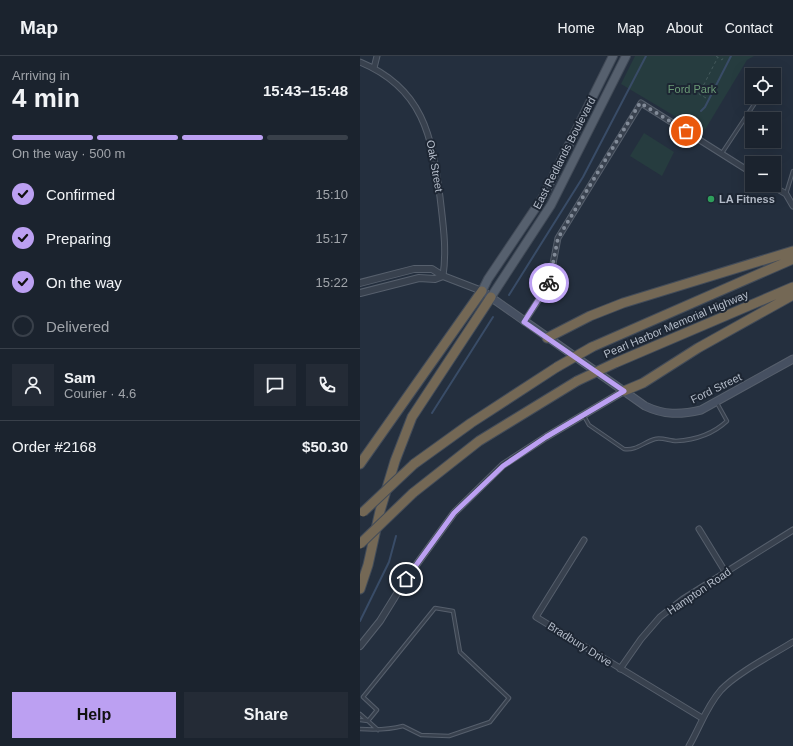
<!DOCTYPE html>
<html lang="en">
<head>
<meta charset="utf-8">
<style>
	body { margin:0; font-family:Helvetica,sans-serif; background:#242b36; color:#f1f3f6; height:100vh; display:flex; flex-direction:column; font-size:15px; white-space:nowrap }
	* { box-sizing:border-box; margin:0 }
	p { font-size:13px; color:#a0a4aa }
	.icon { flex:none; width:22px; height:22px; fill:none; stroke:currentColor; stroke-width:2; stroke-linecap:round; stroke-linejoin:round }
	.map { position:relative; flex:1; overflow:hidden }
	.panel { display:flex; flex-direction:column; background:#1b232e; width:360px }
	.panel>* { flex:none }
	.controls { position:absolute; left:385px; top:12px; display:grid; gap:8px }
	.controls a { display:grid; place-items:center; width:36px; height:36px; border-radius:0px; background:#1b232e; box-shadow:0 4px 16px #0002,0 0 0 1px #39404a; font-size:20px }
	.pin { position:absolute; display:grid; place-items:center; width:34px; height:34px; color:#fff; margin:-17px; border:2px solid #fff; border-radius:50%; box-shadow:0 1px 4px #0007 }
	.courier { position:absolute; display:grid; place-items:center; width:40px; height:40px; margin:-20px; border:3px solid #bca0f2; border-radius:50%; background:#fff; color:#222; box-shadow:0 1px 5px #0007 }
	.headline em { font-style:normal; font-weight:800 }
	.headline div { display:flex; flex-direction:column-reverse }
	.headline { display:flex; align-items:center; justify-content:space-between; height:68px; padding:0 12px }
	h1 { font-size:26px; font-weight:800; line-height:30px }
	.bar { display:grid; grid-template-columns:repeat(4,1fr); gap:6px 4px; align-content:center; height:48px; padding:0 12px }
	.bar i { height:5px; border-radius:3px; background:#39404a }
	.bar .active { background:#bca0f2 }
	.bar p { grid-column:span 4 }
	.line { display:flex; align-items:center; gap:10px; padding:0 12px; border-top:1px solid #39404a }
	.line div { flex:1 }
	.round { display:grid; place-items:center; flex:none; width:42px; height:42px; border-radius:0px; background:#242b36 }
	ol { padding:0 12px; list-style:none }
	li { display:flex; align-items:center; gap:12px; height:44px }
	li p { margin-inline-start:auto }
	li .icon { padding:4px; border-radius:50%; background:#bca0f2; color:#111; stroke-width:4 }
	li:last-child { color:#a0a4aa }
	li i { width:22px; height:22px; border:2px solid #39404a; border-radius:50% }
	.cta { display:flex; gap:8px; margin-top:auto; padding:8px 12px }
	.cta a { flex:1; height:46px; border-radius:0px; background:#bca0f2; color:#111; font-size:16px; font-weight:800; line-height:46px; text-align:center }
	.cta a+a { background:#242b36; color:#f1f3f6 }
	header { display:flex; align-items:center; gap:24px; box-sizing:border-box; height:56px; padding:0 20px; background:#1b232e; border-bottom:1px solid #39404a }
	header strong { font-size:19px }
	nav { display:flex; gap:22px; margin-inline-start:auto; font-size:14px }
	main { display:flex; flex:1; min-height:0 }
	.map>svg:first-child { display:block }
	.green { fill:#263c3f }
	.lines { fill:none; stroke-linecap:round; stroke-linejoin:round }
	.stream { stroke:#394c67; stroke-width:2 }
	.service-casing { stroke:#565f6c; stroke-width:4.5 }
	.minor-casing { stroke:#565f6c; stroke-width:7 }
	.tertiary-casing { stroke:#565f6c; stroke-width:8 }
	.secondary-casing { stroke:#565f6c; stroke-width:9 }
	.primary-casing { stroke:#414a57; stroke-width:10 }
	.motorway-casing { stroke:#434c59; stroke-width:11 }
	.path { stroke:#44595c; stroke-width:1; stroke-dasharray:3 3; stroke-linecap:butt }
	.service { stroke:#38414e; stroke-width:2.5 }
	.minor { stroke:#38414e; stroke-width:5 }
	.tertiary { stroke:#38414e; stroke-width:6 }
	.secondary { stroke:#465061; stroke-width:7 }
	.primary { stroke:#56606e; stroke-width:8 }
	.motorway { stroke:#746855; stroke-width:9 }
	.motorway-bridge-casing { stroke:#434c59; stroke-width:11; stroke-linecap:butt }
	.motorway-bridge { stroke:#746855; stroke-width:9 }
	.done { stroke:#828b98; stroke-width:4; stroke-dasharray:0 7.2 }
	.route { stroke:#bca0f2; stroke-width:5 }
	.leisure-dot { fill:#2e9e5b; stroke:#1d2633; stroke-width:1.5 }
	.labels { text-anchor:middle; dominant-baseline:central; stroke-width:4; stroke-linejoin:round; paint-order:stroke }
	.park-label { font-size:11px; fill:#6b9a76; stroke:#1d2633 }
	.street-label { font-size:11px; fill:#b4bcc9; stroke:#1d2633 }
	.poi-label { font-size:11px; font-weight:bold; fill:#b4bcc9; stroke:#1d2633; text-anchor:start }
</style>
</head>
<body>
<header>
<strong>Map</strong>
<nav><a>Home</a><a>Map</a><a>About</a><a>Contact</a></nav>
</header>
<main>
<section class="panel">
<div class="headline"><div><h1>4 min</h1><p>Arriving in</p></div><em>15:43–15:48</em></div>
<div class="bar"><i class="active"></i><i class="active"></i><i class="active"></i><i></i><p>On the way · 500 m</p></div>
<ol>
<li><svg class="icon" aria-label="check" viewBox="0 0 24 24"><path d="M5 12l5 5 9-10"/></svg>Confirmed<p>15:10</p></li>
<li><svg class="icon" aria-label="check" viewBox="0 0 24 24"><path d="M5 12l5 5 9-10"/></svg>Preparing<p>15:17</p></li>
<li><svg class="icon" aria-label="check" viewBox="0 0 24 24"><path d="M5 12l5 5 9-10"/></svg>On the way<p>15:22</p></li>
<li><i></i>Delivered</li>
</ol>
<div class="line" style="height:72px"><a class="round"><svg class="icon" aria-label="person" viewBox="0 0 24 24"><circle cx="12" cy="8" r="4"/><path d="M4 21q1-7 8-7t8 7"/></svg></a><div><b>Sam</b><p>Courier · 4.6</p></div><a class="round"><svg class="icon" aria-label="chat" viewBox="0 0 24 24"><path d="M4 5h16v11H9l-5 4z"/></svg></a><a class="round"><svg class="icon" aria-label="phone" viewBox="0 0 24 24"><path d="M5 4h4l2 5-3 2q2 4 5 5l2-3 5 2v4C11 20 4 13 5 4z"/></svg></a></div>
<div class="line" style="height:52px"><div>Order #2168</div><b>$50.30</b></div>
<div class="cta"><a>Help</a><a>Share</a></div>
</section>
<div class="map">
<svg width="433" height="690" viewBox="0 0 433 690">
	<rect width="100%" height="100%" fill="#242f3e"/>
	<path class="green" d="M 275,0 L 394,0 L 387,4 L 343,77 L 261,28 Z
		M 284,77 L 314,96 L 302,120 L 270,100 Z"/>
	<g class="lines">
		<path class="stream" d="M 341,55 L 345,51 L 371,0
			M 149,239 L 223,121 L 286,0
			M 72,357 L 133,261
			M 0,565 L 29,506 L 36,480"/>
		<defs>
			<path id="service" d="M 362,97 L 399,41
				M 426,138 L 433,115
				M 183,238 L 198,242 L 206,227 L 202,222 L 191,218
				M 224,360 L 229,369 L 264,393 C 276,395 284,386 295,383 C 301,381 310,385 316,385 C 335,384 353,378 367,365 L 357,347
				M 0,658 L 8,665 L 0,664
				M 0,673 C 15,674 28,674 43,670 L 61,679 L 89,680 L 130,666 L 149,642 L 100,596 L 93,555 L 75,552 L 3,641 L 17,654 L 8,665 L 18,674"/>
			<path id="minor" d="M 0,6 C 63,32 72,80 80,141 C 83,168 87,193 83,220
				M 14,12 L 17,0
				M 411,129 L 426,138 L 433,150
				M 164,266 L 189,228 L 198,182 L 281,47 L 392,117
				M 339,473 L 366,517
				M 224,484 L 176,561 L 342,662
				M 260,613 L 281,583 L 300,561 L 323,543 L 433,474
				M 329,690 C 340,671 346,651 361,634 C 377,617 412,599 433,586"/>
			<path id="tertiary" d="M 0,227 L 54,213 L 72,213 L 83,220 L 122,235
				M 0,237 L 59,222 L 75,223 L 83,220
				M 0,590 L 20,565 L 46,523 L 94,457 L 143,409 L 186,381 L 264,335"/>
			<path id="secondary" d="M 122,235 L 285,350 C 304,359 320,359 341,354 L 433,303"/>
			<path id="primary" d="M 122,235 L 128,223 L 183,141 L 253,0
				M 131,241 L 191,149 L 266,0"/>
			<path id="motorway" d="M 187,282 L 230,260 L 263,247 L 433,195
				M 232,291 L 433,203
				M 255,307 L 433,231
				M 264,335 L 283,327 L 338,292 L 433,239
				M 0,408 L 122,235
				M 54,408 L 111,367 L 197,311
				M 53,437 L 119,385 L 217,325
				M 0,533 L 8,509 L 20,455 L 35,405 L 52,361 L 131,241"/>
		</defs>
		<use href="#service" class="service-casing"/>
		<use href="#minor" class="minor-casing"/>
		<use href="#tertiary" class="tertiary-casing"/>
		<use href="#secondary" class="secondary-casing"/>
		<use href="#primary" class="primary-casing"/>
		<use href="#motorway" class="motorway-casing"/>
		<path class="path" d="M 356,0 L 362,4 L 364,0
			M 346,42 L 339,38 L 358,1"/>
		<use href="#service" class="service"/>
		<use href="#minor" class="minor"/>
		<use href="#tertiary" class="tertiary"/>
		<use href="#secondary" class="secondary"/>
		<use href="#primary" class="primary"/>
		<use href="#motorway" class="motorway"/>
		<defs>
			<path id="motorway-bridge" d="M 197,311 L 232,291
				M 217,325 L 255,307
				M 3,456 L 54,408
				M 0,488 L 53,437"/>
		</defs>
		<use href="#motorway-bridge" class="motorway-bridge-casing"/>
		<use href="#motorway-bridge" class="motorway-bridge"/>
	</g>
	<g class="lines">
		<path class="done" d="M 189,227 L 198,182 L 280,47 L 326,75"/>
		<path class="route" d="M 46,523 L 94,457 L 143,410 L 186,381 L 264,335 L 164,266 L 189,227"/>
	</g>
	<circle class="leisure-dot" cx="351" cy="143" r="4"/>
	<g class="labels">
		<g class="park-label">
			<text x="332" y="33">Ford Park</text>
		</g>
		<g class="street-label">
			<text transform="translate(204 97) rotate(-63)">East Redlands Boulevard</text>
			<text transform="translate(75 110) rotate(80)">Oak Street</text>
			<text transform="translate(316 268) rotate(-23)">Pearl Harbor Memorial Highway</text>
			<text transform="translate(356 332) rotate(-26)">Ford Street</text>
			<text transform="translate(339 535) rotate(-34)">Hampton Road</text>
			<text transform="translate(220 588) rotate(32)">Bradbury Drive</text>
		</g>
		<g class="poi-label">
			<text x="359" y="143">LA Fitness</text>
		</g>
	</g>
</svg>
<div class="controls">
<a><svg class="icon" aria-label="locate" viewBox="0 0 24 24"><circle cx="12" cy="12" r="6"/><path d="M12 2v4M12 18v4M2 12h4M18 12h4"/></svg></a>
<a>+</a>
<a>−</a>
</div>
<div class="pin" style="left:326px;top:75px;background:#ea580c"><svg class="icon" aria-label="bag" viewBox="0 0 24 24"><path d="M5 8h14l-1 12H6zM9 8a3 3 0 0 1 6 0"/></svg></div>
<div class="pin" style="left:46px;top:523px;background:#1f2937"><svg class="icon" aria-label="home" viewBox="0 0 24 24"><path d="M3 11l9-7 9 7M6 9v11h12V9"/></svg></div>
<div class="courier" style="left:189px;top:227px"><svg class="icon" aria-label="bike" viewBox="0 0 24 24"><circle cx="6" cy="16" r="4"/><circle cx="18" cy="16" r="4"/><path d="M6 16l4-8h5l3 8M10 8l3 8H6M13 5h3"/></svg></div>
</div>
</main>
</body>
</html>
